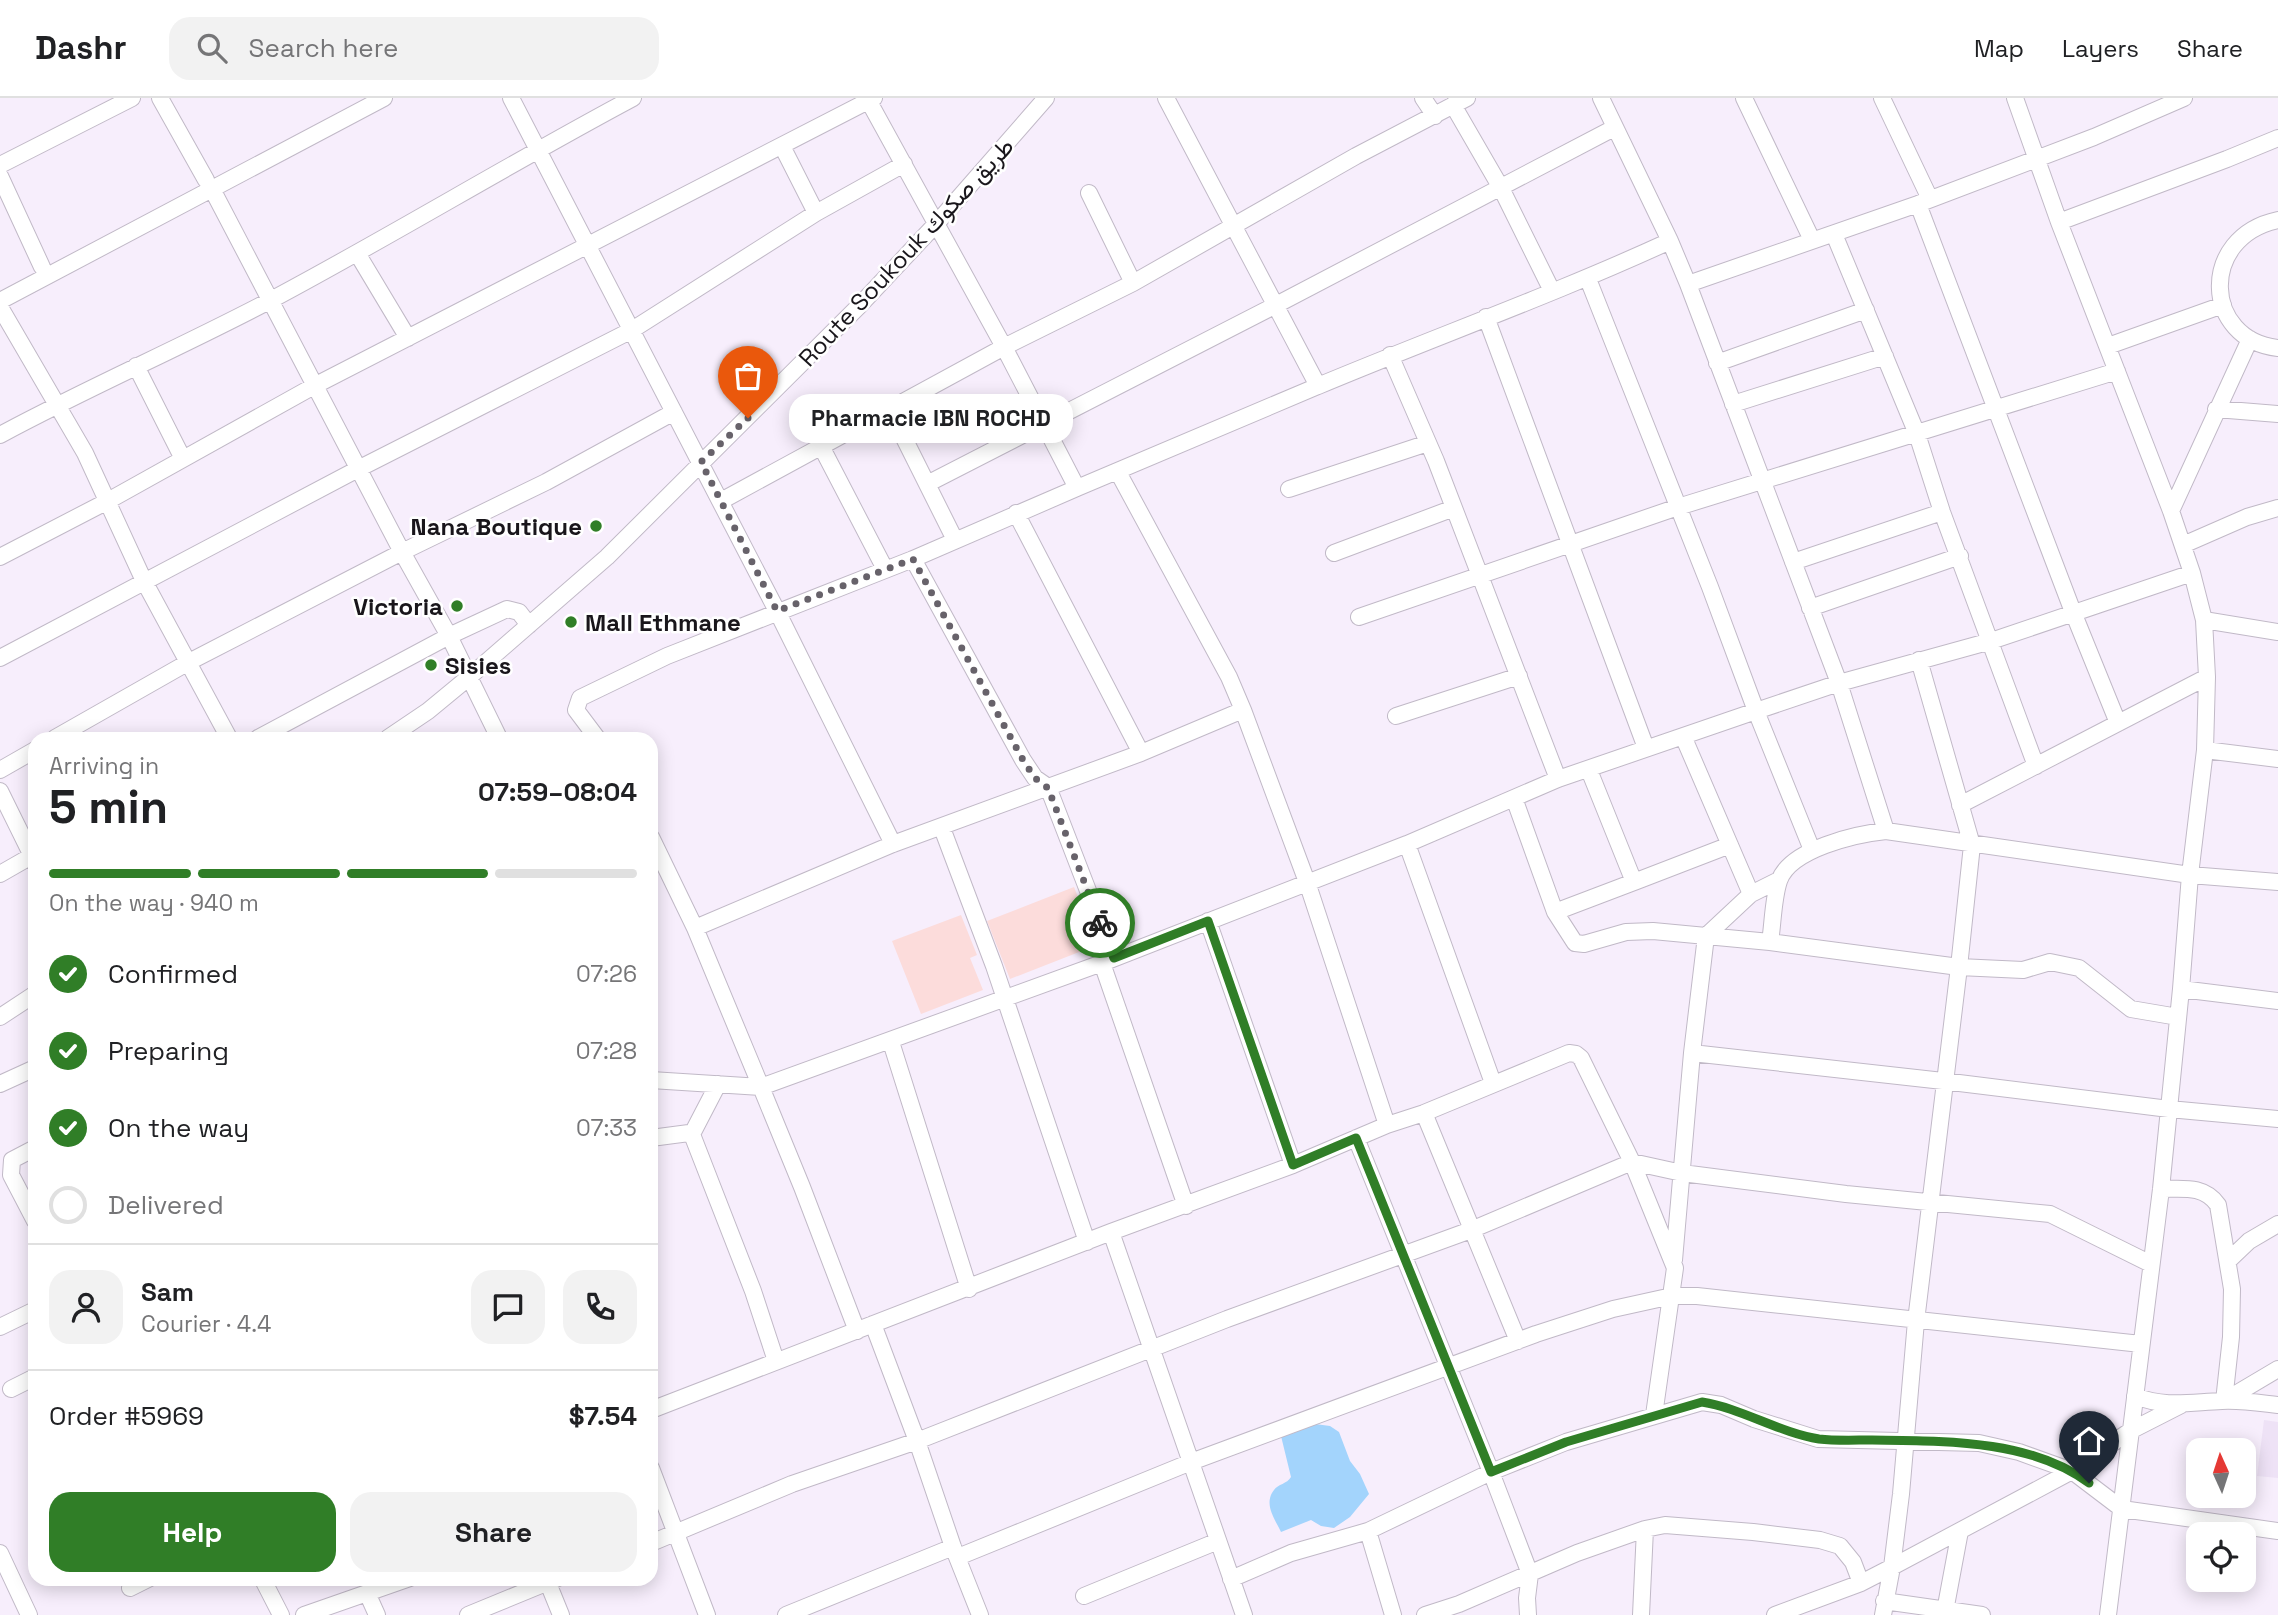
<!DOCTYPE html>
<html lang="en">
<head>
<meta charset="utf-8">
<style>
	body { margin:0; font-family:"Space Grotesk",Vazirmatn,sans-serif; background:#f2f2f2; color:#202124; height:100vh; display:flex; flex-direction:column; font-size:26px; white-space:nowrap }
	* { box-sizing:border-box; margin:0 }
	p { font-size:23px; color:#757577 }
	.icon { flex:none; width:38px; height:38px; fill:none; stroke:currentColor; stroke-width:2; stroke-linecap:round; stroke-linejoin:round }
	.map { position:relative; flex:1; overflow:hidden }
	.side { position:absolute; left:28px; top:634px; width:630px; height:854px; display:flex; flex-direction:column; background:#fff; border-radius:21px; box-shadow:0 4px 18px #0003 }
	.side>* { flex:none }
	.needle { width:46px; rotate:357deg }
	.controls { position:absolute; left:2186px; top:1340px; display:grid; gap:14px }
	.controls a { display:grid; place-items:center; width:70px; height:70px; border-radius:14px; background:#fff; box-shadow:0 4px 18px #0003; font-size:35px }
	.pin { position:absolute; display:grid; place-items:center; width:60px; height:60px; color:#fff; margin:-72px -30px; border-radius:50% 50% 50% 0; rotate:-45deg; box-shadow:0 0 7px #0007 }
	.pin .icon { rotate:45deg }
	.courier { position:absolute; display:grid; place-items:center; width:70px; height:70px; margin:-35px; border:5px solid #307e27; border-radius:50%; background:#fff; color:#222; box-shadow:0 2px 9px #0007 }
	.bubble { position:absolute; height:49px; border-radius:21px; background:#fff; box-shadow:0 4px 18px #0003; font-size:23px; font-weight:700; line-height:49px; text-align:center }
	.headline em { font-style:normal; font-weight:700 }
	.headline div { display:flex; flex-direction:column-reverse }
	.headline { display:flex; align-items:center; justify-content:space-between; height:119px; padding:0 21px }
	h1 { font-size:46px; font-weight:700; line-height:52px }
	.bar { display:grid; grid-template-columns:repeat(4,1fr); gap:10px 7px; align-content:center; height:84px; padding:0 21px }
	.bar i { height:9px; border-radius:5px; background:#e0e0e0 }
	.bar .active { background:#307e27 }
	.bar p { grid-column:span 4 }
	.line { display:flex; align-items:center; gap:18px; padding:0 21px; border-top:2px solid #e0e0e0 }
	.line div { flex:1 }
	.round { display:grid; place-items:center; flex:none; width:74px; height:74px; border-radius:21px; background:#f2f2f2 }
	ol { padding:0 21px; list-style:none }
	li { display:flex; align-items:center; gap:21px; height:77px }
	li p { margin-inline-start:auto }
	li .icon { padding:7px; border-radius:50%; background:#307e27; color:#fff; stroke-width:4 }
	li:last-child { color:#757577 }
	li i { width:38px; height:38px; border:4px solid #e0e0e0; border-radius:50% }
	.action { display:flex; gap:14px; margin-top:auto; padding:14px 21px }
	.action a { flex:1; height:80px; border-radius:21px; background:#307e27; color:#fff; font-size:28px; font-weight:700; line-height:80px; text-align:center }
	.action a+a { background:#f2f2f2; color:#202124 }
	header { display:flex; align-items:center; gap:42px; box-sizing:border-box; height:98px; padding:0 35px; background:#fff; border-bottom:2px solid #e0e0e0 }
	header strong { font-size:33px }
	nav { display:flex; gap:38px; margin-inline-start:auto; font-size:24px }
	.search { width:490px; height:63px; background:#f2f2f2; display:flex; align-items:center; gap:18px; box-sizing:border-box; padding:0 24px; border-radius:21px; color:#757577; font-size:26px }
	.map>svg:first-child { display:block }
	.built { fill:#eee2f6 }
	.green { fill:#fcdcdb }
	.water { fill:#a3d4fc }
	.lines { fill:none; stroke-linecap:round; stroke-linejoin:round }
	.minor-casing { stroke:#c1b9c7; stroke-width:18 }
	.minor { stroke:#fff; stroke-width:16 }
	.done { stroke:#67626a; stroke-width:7; stroke-dasharray:0 12.6 }
	.route { stroke:#307e27; stroke-width:9 }
	.poi-dot { fill:#307e27; stroke:#fff; stroke-width:2.5 }
	.labels { text-anchor:middle; dominant-baseline:central; stroke-width:5; stroke-linejoin:round; paint-order:stroke }
	.street-label { font-size:24px; fill:#19161b; stroke:#fff }
	.poi-label { font-size:24px; font-weight:bold; fill:#19161b; stroke:#fff; text-anchor:end }
</style>
</head>
<body>
<header>
<strong>Dashr</strong>
<div class="search"><svg class="icon" aria-label="search" viewBox="0 0 24 24"><circle cx="10" cy="10" r="6"/><path d="M15 15l6 6"/></svg>Search here</div>
<nav><a>Map</a><a>Layers</a><a>Share</a></nav>
</header>
<div class="map">
<svg width="2278" height="1517" viewBox="0 0 2278 1517">
	<rect width="100%" height="100%" fill="#f7eefc"/>
	<path class="built" d="M 2264,1322 L 2278,1324 L 2278,1380 L 2257,1378 Z"/>
	<path class="green" d="M 1074,789 L 1097,847 L 1010,881 L 987,823 Z
		M 961,817 L 977,857 L 970,860 L 983,892 L 921,916 L 892,843 Z"/>
	<path class="water" d="M 1315,1326 L 1330,1328 L 1339,1334 L 1350,1363 L 1360,1376 L 1369,1396 L 1350,1419 L 1334,1430 L 1321,1428 L 1311,1422 L 1281,1434 C 1275,1421 1263,1406 1274,1392 C 1278,1386 1287,1386 1291,1379 L 1281,1338 Z"/>
	<g class="lines">
		<defs>
			<path id="minor" d="M 160,0 L 206,82
				M 511,0 L 777,513 L 893,746
				M 867,0 L 1004,249 L 1077,390 L 1318,288
				M 1166,0 L 1318,288 C 1435,239 1555,196 1670,143 L 1601,0
				M 1423,0 L 1435,18
				M 1744,0 L 1812,142
				M 1882,0 L 1930,101
				M 2015,0 L 2059,124 L 2171,413 L 2192,475 L 2204,522 L 2207,579 L 2205,652 L 2190,777 L 2181,891 L 2161,1091 L 2108,1517
				M 1453,7 L 1501,90 L 1552,193
				M 782,48 L 816,115
				M 0,67 L 132,0
				M 0,78 L 42,169
				M 212,91 L 402,454 L 449,538 L 499,640
				M 1089,95 L 1133,185
				M 1918,106 L 2073,514 L 2118,625
				M 2278,122 C 2198,139 2203,242 2278,250
				M 2059,124 L 2227,61 L 2278,40
				M 1834,136 L 1917,336 L 1942,414 L 2036,668
				M 1670,143 L 1688,186 L 1839,585 L 1886,733
				M 357,155 L 408,240
				M 1588,181 L 1710,489 L 1756,613 L 1839,585 L 1991,543 L 2192,475
				M 1688,186 L 1918,106 L 2094,39 L 2184,0
				M 0,203 L 384,0
				M 0,209 L 85,355 L 144,483 L 229,640
				M 1486,219 L 1646,650
				M 2108,248 L 2223,207
				M 1390,257 L 1436,363 L 1558,681
				M 1717,265 L 1866,212
				M 136,268 L 183,361
				M 1733,306 L 1885,258
				M 2216,311 L 2278,316
				M 890,312 L 955,442
				M 0,337 C 89,289 182,249 271,202 C 393,137 511,65 633,0
				M 822,350 L 885,471
				M 927,386 L 1276,207 L 1614,30
				M 1289,391 L 1428,345
				M 721,403 L 1004,249 L 1133,185 L 1356,58 L 1467,0
				M 2171,413 L 2250,241
				M 1016,415 L 1141,655
				M 2183,447 L 2247,419 L 2278,410
				M 1334,455 L 1454,410
				M 0,459 L 106,404 L 314,288 L 874,0
				M 913,461 L 1023,662 L 1035,680 L 1048,689 L 1114,860
				M 1793,464 L 1942,414
				M 1810,510 L 1960,458
				M 1359,519 L 1678,409 L 2117,273
				M 2204,522 L 2278,534
				M 0,560 L 358,371 L 632,232 L 816,115 L 904,66
				M 1243,612 L 1307,784 L 1387,1027
				M 1396,618 L 1519,578
				M 1683,638 L 1751,796
				M 55,640 L 187,565 L 402,454 L 546,384 L 674,314
				M 258,640 L 449,538 L 507,511 L 519,514 L 529,527
				M 388,640 L 428,613 L 468,580 L 607,459 L 859,208 L 936,126 L 1046,0
				M 597,640 L 576,612 L 580,600 L 667,558 L 913,461 L 1077,390
				M 2205,652 L 2278,661
				M 0,672 L 35,652
				M 0,693 L 35,764
				M 1514,700 L 1555,814 L 1575,845 L 1584,846 L 1626,834 L 1653,833 L 1770,844 L 1959,869 L 2023,872 L 2050,864 L 2079,870 L 2131,911 L 2178,919
				M 1960,707 L 2207,579
				M 942,730 L 994,868 L 1087,1144
				M 651,739 L 695,830 L 893,746 L 1141,655 L 1243,612 L 1229,579 L 1118,374
				M 1407,746 L 1493,985
				M 0,776 L 35,756
				M 1634,784 L 1730,747
				M 1555,814 L 1634,784 L 1589,672
				M 1208,823 L 1293,1067
				M 695,830 L 761,989 L 1102,865 L 1407,746 L 1558,681 L 1756,613 L 1812,752
				M 1770,844 C 1773,825 1773,801 1779,783 C 1790,751 1856,736 1886,733 L 2190,777 L 2278,784
				M 1102,865 L 1186,1108
				M 2181,891 L 2278,903
				M 0,919 L 35,896
				M 891,944 L 969,1191
				M 1692,955 L 1943,983 L 2169,1011 L 2278,1021
				M 651,982 L 761,989 L 802,1089 L 857,1233
				M 0,986 L 35,970
				M 1424,1015 L 1518,1243
				M 692,1036 L 718,986
				M 651,1040 L 689,1035 L 693,1039 L 753,1193 L 776,1263
				M 1356,1040 L 1491,1374 L 1530,1476 L 1527,1500 L 1528,1517
				M 35,1050 L 12,1062 L 11,1077 L 35,1123
				M 2161,1091 C 2183,1091 2204,1087 2218,1107 L 2232,1191 L 2231,1239 L 2224,1303
				M 1111,1134 L 1244,1517
				M 1674,1162 L 1692,955 L 1706,838 L 1751,796 L 1779,782
				M 2228,1163 L 2249,1143 L 2278,1126
				M 873,1226 L 917,1343 L 1227,1221 L 1471,1132 L 1632,1064 L 1675,1170 L 1654,1317
				M 0,1229 L 35,1212
				M 11,1291 L 35,1279
				M 2135,1298 C 2165,1310 2191,1304 2222,1303 C 2241,1302 2260,1305 2278,1307
				M 2224,1303 L 2278,1271
				M 651,1312 L 1111,1134 L 1293,1067 L 1387,1027 L 1424,1015 L 1569,955 L 1576,956 L 1581,960 L 1632,1064 L 1682,1075 L 1846,1096 L 2050,1116 L 2151,1166
				M 651,1370 L 707,1517
				M 651,1445 L 792,1386 L 917,1343 L 953,1449 L 980,1517
				M 0,1455 L 29,1517
				M 958,1459 L 1191,1364 L 1536,1236 L 1613,1211 L 1672,1198 L 1697,1198 L 2141,1246
				M 262,1480 L 281,1517
				M 1231,1481 L 1291,1455 L 1368,1433
				M 548,1485 L 561,1517
				M 130,1490 L 150,1480
				M 368,1497 L 377,1517
				M 1084,1498 L 1218,1443
				M 1884,1503 L 1982,1517
				M 1945,1513 L 1960,1433
				M 304,1517 L 410,1480
				M 468,1517 L 558,1480
				M 786,1517 L 953,1449
				M 1393,1517 L 1368,1433 L 1491,1374 L 1566,1344 L 1702,1304 L 1721,1307 L 1754,1321 L 1818,1341 L 1979,1345 L 2019,1354 L 2072,1373 L 2122,1411 L 2278,1433
				M 1425,1517 L 1459,1506 L 1577,1455 L 1645,1431 L 1665,1427 L 1753,1434 L 1820,1442 L 1840,1448 L 1853,1464 L 1861,1485
				M 1641,1517 L 1645,1431
				M 1775,1517 L 1861,1485 L 1892,1469 L 2072,1373 L 2130,1333 L 2181,1307
				M 1883,1517 L 1892,1469 L 1901,1396 L 1916,1223 L 1959,869 L 1972,747 L 1919,562"/>
		</defs>
		<use href="#minor" class="minor-casing"/>
		<use href="#minor" class="minor"/>
	</g>
	<g class="lines">
		<path class="done" d="M 748,320 L 701,364 L 777,513 L 913,461 L 1023,662 L 1035,680 L 1048,690 L 1100,825"/>
		<path class="route" d="M 1100,825 L 1114,860 L 1208,823 L 1293,1067 L 1356,1040 L 1491,1374 L 1566,1344 L 1702,1304 C 1741,1310 1780,1335 1819,1341 C 1836,1343 1855,1342 1872,1342 C 1943,1343 2030,1341 2089,1385"/>
	</g>
	<g class="poi-dot">
		<circle cx="596" cy="428" r="7"/>
		<circle cx="457" cy="508" r="7"/>
		<circle cx="571" cy="524" r="7"/>
		<circle cx="431" cy="567" r="7"/>
	</g>
	<g class="labels">
		<g class="street-label">
			<text transform="translate(906 154) rotate(-47)">Route Soukouk طريق صكوك</text>
		</g>
		<g class="poi-label">
			<text x="582" y="428">Nana Boutique</text>
			<text x="443" y="508">Victoria</text>
			<text x="585" y="524" text-anchor="start">Mall Ethmane</text>
			<text x="445" y="567" text-anchor="start">Sisies</text>
		</g>
	</g>
</svg>
<div class="controls">
<a><svg class="needle" viewBox="-14 -14 28 28"><path d="M0-13l5 13h-10z" fill="#e53935"/><path d="M0 13l5-13h-10z" fill="#757577"/></svg></a>
<a><svg class="icon" aria-label="locate" viewBox="0 0 24 24"><circle cx="12" cy="12" r="6"/><path d="M12 2v4M12 18v4M2 12h4M18 12h4"/></svg></a>
</div>
<div class="pin" style="left:748px;top:320px;background:#ea580c"><svg class="icon" aria-label="bag" viewBox="0 0 24 24"><path d="M5 8h14l-1 12H6zM9 8a3 3 0 0 1 6 0"/></svg></div>
<div class="pin" style="left:2089px;top:1385px;background:#1f2937"><svg class="icon" aria-label="home" viewBox="0 0 24 24"><path d="M3 11l9-7 9 7M6 9v11h12V9"/></svg></div>
<div class="courier" style="left:1100px;top:825px"><svg class="icon" aria-label="bike" viewBox="0 0 24 24"><circle cx="6" cy="16" r="4"/><circle cx="18" cy="16" r="4"/><path d="M6 16l4-8h5l3 8M10 8l3 8H6M13 5h3"/></svg></div>
<div class="bubble" style="left:789px;top:296px;width:284px">Pharmacie IBN ROCHD</div>
<section class="side">
<div class="headline"><div><h1>5 min</h1><p>Arriving in</p></div><em>07:59–08:04</em></div>
<div class="bar"><i class="active"></i><i class="active"></i><i class="active"></i><i></i><p>On the way · 940 m</p></div>
<ol>
<li><svg class="icon" aria-label="check" viewBox="0 0 24 24"><path d="M5 12l5 5 9-10"/></svg>Confirmed<p>07:26</p></li>
<li><svg class="icon" aria-label="check" viewBox="0 0 24 24"><path d="M5 12l5 5 9-10"/></svg>Preparing<p>07:28</p></li>
<li><svg class="icon" aria-label="check" viewBox="0 0 24 24"><path d="M5 12l5 5 9-10"/></svg>On the way<p>07:33</p></li>
<li><i></i>Delivered</li>
</ol>
<div class="line" style="height:126px"><a class="round"><svg class="icon" aria-label="person" viewBox="0 0 24 24"><circle cx="12" cy="8" r="4"/><path d="M4 21q1-7 8-7t8 7"/></svg></a><div><b>Sam</b><p>Courier · 4.4</p></div><a class="round"><svg class="icon" aria-label="chat" viewBox="0 0 24 24"><path d="M4 5h16v11H9l-5 4z"/></svg></a><a class="round"><svg class="icon" aria-label="phone" viewBox="0 0 24 24"><path d="M5 4h4l2 5-3 2q2 4 5 5l2-3 5 2v4C11 20 4 13 5 4z"/></svg></a></div>
<div class="line" style="height:91px"><div>Order #5969</div><b>$7.54</b></div>
<div class="action"><a>Help</a><a>Share</a></div>
</section>
</div>
</body>
</html>
